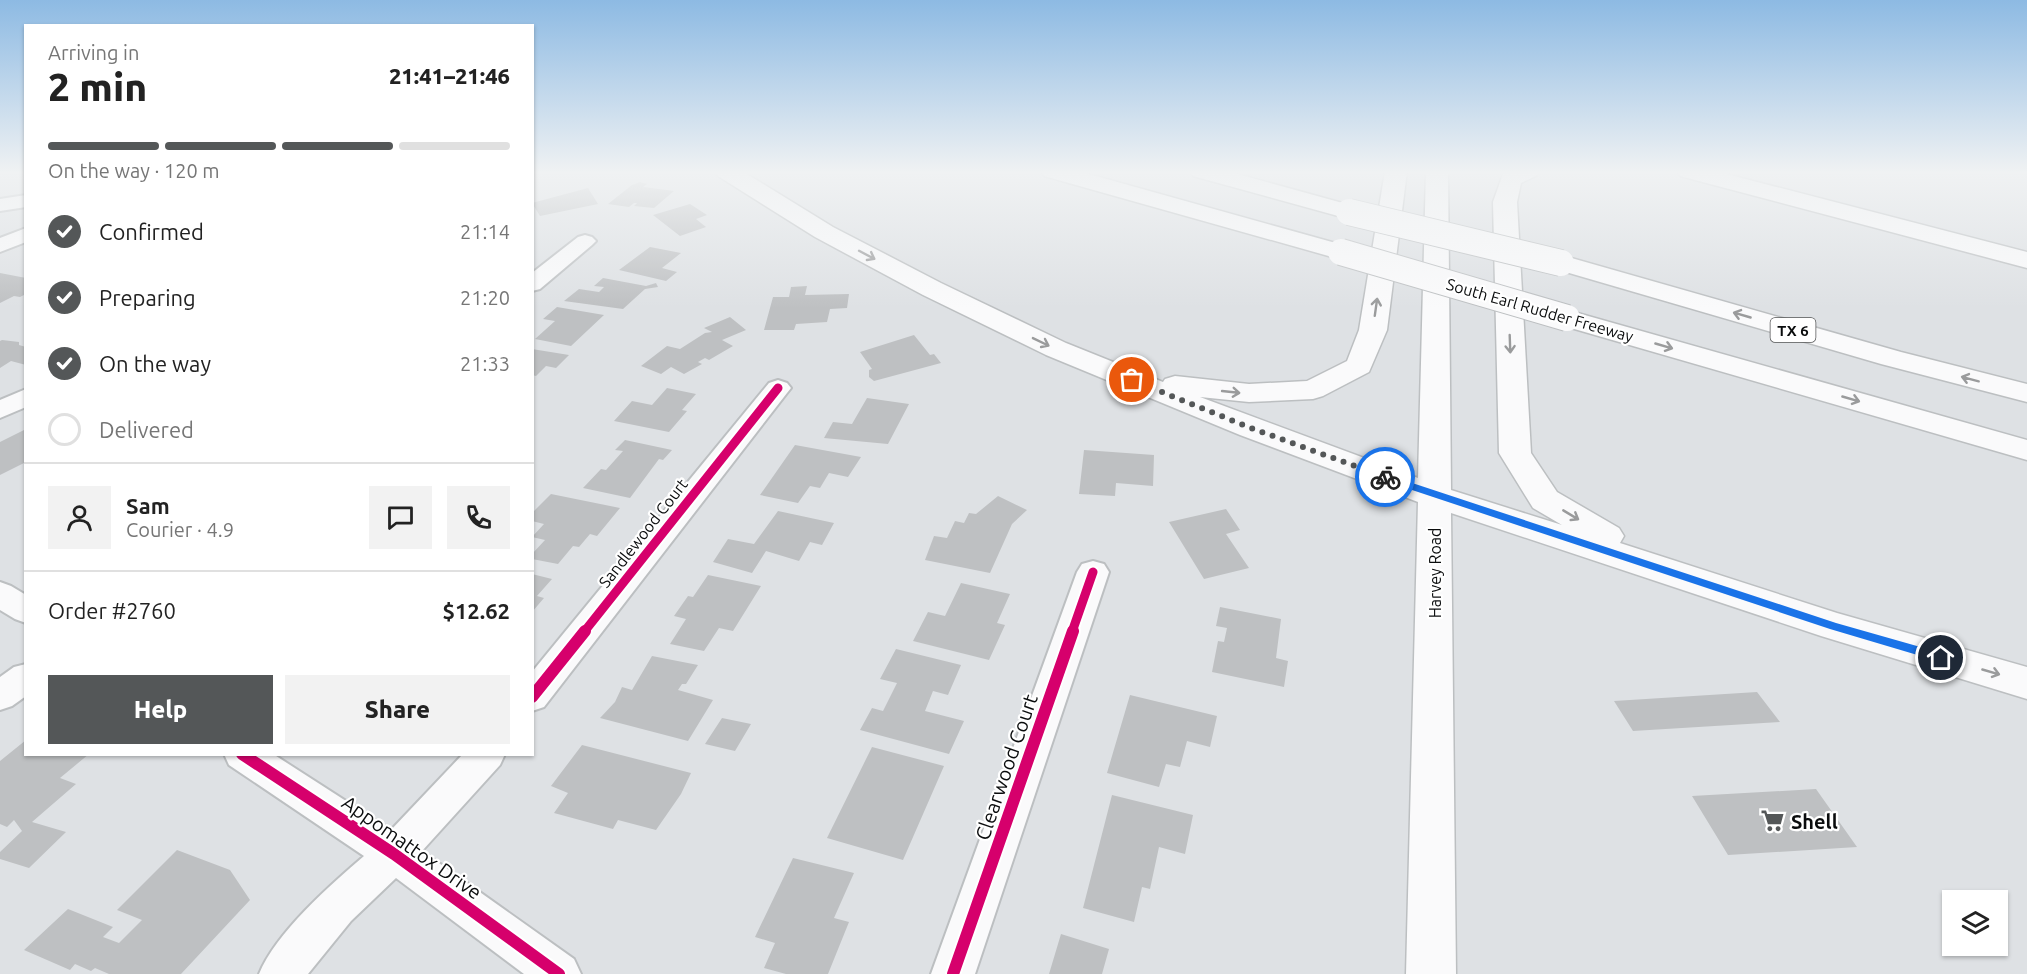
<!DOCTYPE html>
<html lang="en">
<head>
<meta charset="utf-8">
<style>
	body { margin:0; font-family:Ubuntu,sans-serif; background:#f2f2f2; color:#222; height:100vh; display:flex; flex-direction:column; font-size:22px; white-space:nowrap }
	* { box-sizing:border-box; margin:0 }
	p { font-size:20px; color:#767676 }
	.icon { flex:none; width:33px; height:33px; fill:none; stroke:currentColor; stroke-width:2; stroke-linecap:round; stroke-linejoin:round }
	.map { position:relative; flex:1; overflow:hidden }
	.panel { position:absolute; left:24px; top:24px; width:510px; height:732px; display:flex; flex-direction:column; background:#fff; border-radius:0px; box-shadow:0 2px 4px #0004 }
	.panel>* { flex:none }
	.controls { position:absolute; left:1942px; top:890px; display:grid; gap:12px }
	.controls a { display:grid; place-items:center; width:66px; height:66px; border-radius:0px; background:#fff; box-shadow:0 2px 4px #0004; font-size:30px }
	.pin { position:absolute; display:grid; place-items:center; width:51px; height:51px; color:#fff; margin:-26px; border:3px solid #fff; border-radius:50%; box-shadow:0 2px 6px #0007 }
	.courier { position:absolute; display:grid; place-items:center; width:60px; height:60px; margin:-30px; border:4px solid #1a73e8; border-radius:50%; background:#fff; color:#222; box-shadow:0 2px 8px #0007 }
	.overview em { font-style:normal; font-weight:800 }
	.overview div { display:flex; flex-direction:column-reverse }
	.overview { display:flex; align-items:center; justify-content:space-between; height:102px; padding:0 24px }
	h1 { font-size:39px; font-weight:800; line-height:45px }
	.bar { display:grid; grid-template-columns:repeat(4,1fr); gap:9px 6px; align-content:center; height:72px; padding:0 24px }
	.bar i { height:8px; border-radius:4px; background:#e0e0e0 }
	.bar .active { background:#545758 }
	.bar p { grid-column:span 4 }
	.line { display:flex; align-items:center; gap:15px; padding:0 24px; border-top:2px solid #e0e0e0 }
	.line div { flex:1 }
	.round { display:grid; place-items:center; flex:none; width:63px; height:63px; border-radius:0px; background:#f2f2f2 }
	ol { padding:0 24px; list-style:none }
	li { display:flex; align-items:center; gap:18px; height:66px }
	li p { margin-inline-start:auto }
	li .icon { padding:6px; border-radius:50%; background:#545758; color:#fff; stroke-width:4 }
	li:last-child { color:#767676 }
	li i { width:33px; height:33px; border:3px solid #e0e0e0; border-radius:50% }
	.primary-button { display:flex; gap:12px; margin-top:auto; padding:12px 24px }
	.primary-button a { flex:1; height:69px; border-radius:0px; background:#545758; color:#fff; font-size:24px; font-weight:800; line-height:69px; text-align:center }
	.primary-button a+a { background:#f2f2f2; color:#222 }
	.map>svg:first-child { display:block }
	.building { fill:#bec0c2 }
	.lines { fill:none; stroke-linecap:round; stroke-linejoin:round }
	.street-casing { stroke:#bcbfc1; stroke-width:4 }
	.secondary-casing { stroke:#bcbfc1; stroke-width:3 }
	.highway-casing { stroke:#bcbfc1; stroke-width:3 }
	.street { fill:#fafafb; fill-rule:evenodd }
	.secondary { fill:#fafafb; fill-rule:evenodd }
	.highway { fill:#fafafb; fill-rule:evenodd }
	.highway-bridge-casing { stroke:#bcbfc1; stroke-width:28; stroke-linecap:butt }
	.highway-bridge { stroke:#fafafb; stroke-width:26 }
	.cycleway-far1-casing { stroke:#fff; stroke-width:13 }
	.cycleway-casing { stroke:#fff; stroke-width:16 }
	.cycleway-far1 { stroke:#d6006c; stroke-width:9 }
	.cycleway { stroke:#d6006c; stroke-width:12 }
	.oneway { stroke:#9a9b9c }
	.route { fill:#1a73e8 }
	.done { stroke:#545758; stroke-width:6; stroke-dasharray:0 10.8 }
	.labels { text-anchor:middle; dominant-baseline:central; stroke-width:4.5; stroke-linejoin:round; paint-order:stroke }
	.shield { fill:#fff; stroke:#545556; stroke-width:1.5 }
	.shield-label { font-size:15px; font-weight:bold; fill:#0a0c0d }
	.street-label { font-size:16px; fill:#0a0c0d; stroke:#fff }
	.near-street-label { font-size:20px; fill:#0a0c0d; stroke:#fff }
	.near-poi-label { font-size:20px; font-weight:bold; fill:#0a0c0d; stroke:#fff; text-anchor:start }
</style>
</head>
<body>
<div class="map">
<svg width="2027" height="974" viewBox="0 0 2027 974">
	<rect width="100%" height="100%" fill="#dee1e4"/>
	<path class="building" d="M 640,182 L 647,184 L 643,187 L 674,191 L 654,208 L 634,206 L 637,203 L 634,203 L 629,207 L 608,204 L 632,185 Z
		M 588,188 L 598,204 L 540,216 L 532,203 Z
		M 690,204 L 707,215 L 696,219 L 706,227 L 680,236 L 653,215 Z
		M 650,247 L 681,253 L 662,268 L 677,272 L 666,281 L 619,270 Z
		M 0,273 L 26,278 L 26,294 L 20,297 L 14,296 L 0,303 Z
		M 603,278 L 646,286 L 656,283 L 658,287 L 645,289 L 623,309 L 564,301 L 579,289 L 599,292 L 604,287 L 594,286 Z
		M 807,286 L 805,295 L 849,294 L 847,308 L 830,309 L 827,322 L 796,324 L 794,330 L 764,330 L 773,297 L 789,297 L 791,287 Z
		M 557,307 L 604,315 L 571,346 L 535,339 L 555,321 L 543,319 Z
		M 730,317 L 746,330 L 722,340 L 733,346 L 709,360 L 705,358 L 698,362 L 702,364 L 684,374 L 671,367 L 661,374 L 641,366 L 667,346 L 680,349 L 705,333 L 712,332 L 704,328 Z
		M 914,335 L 930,355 L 934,354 L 941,363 L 874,381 L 869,377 L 869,370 L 872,369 L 860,352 Z
		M 2,340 L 19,342 L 19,345 L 26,347 L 26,365 L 11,361 L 0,368 L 0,341 Z
		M 532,349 L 569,355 L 556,368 L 546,366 L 536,376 L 532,375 Z
		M 667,388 L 696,394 L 682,410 L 687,411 L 669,432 L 614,421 L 632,401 L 652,405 Z
		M 867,398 L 909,404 L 888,444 L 824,438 L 833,422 L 852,424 Z
		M 26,429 L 26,462 L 0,475 L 0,442 Z
		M 625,440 L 672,450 L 663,460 L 659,459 L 630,498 L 583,488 L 601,469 L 606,470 L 623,451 L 615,450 Z
		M 795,445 L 861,457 L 848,477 L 829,473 L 820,488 L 810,486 L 798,503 L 760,495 Z
		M 1084,450 L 1154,455 L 1153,486 L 1116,483 L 1115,496 L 1079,494 Z
		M 551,494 L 620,508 L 597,536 L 590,534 L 579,547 L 573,546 L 558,564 L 532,559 L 532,554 L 545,540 L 532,537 L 544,524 L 532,521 L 532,513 Z
		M 998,496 L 1027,510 L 1012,524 L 990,573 L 925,560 L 934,536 L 947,538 L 955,521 L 964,523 L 969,513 L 976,514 Z
		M 1226,509 L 1240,530 L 1226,534 L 1249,568 L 1204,579 L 1169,522 Z
		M 778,511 L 834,523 L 822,545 L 810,542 L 799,561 L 766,551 L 752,573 L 713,562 L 728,539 L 754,544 Z
		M 532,574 L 552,579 L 537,596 L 544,598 L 532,612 Z
		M 708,575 L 761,586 L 733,631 L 719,628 L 704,651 L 670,644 L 686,619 L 674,616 L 688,596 L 693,597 Z
		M 961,583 L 1010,594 L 997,623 L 1005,625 L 989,660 L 913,641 L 928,612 L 945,616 Z
		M 1220,607 L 1281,619 L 1276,658 L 1288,661 L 1284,687 L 1212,672 L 1218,641 L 1224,642 L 1227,628 L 1216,626 Z
		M 896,649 L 961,665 L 948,695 L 933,691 L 925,711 L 964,721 L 949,754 L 860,730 L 872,708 L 883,711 L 897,683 L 880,679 Z
		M 652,656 L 698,665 L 686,684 L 682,684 L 678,690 L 713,700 L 688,741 L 600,718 L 615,702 L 622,687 L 632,690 Z
		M 1757,692 L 1780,722 L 1633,731 L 1614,701 Z
		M 1130,695 L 1217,716 L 1210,747 L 1187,741 L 1180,767 L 1166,764 L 1159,787 L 1107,773 Z
		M 722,718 L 751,724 L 735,751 L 705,744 Z
		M 26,740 L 26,754 L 89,754 L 60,778 L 76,784 L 32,822 L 66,832 L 29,868 L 0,859 L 0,852 L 22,831 L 14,820 L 7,827 L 0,824 L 0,761 Z
		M 582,745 L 691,773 L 681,794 L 656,830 L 618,820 L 613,829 L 554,813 L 568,793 L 551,786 Z
		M 872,747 L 944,766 L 903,860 L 827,838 Z
		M 1816,789 L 1857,847 L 1728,855 L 1692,796 Z
		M 1112,795 L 1193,815 L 1185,854 L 1159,847 L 1150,889 L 1142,887 L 1134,922 L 1083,908 Z
		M 177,850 L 230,870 L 250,900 L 181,974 L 109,974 L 95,968 L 91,971 L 75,964 L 70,970 L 24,950 L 68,909 L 113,927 L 103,937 L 119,943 L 142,920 L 117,910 Z
		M 793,858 L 854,873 L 834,918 L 849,922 L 828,974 L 786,974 L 764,968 L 775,943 L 755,937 Z
		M 1061,934 L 1109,949 L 1102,974 L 1049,974 Z"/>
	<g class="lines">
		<defs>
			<path id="street" d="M 26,195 L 26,207 L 0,211 L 0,199 Z
				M 26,228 L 26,242 L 0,252 L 0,238 Z
				M 585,235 L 592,237 L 596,241 L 592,245 L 540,289 L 532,291 L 532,273 L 578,237 Z
				M 778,380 L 787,383 L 791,388 L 787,393 L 544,707 L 532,711 L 532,672 L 769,383 Z
				M 26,389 L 26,407 L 0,418 L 0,400 Z
				M 1093,561 L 1104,564 L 1109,572 L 975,974 L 931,974 L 1077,572 L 1082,564 Z
				M 0,582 L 11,586 L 26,595 L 26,623 L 15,619 L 0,610 Z
				M 26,664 L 26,696 L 12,706 L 0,710 L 0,677 L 14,667 Z
				M 224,754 L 273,754 L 391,830 L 463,754 L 505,754 L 500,765 L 422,851 L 574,959 L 581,974 L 524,974 L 396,878 L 351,921 L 308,974 L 259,974 C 276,933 330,885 364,856 L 229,765 Z"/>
			<path id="secondary" d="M 715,171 L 742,171 L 833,227 L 941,283 L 1066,343 L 1163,382 L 1165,379 L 1175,376 L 1249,384 L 1307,381 L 1347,361 L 1359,330 L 1385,171 L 1407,171 L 1387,330 L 1369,372 L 1323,396 L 1313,399 L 1249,402 L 1200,397 L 1418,478 L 1426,171 L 1448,171 L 1451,490 L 1562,525 L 1533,508 L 1499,453 L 1493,202 L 1503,174 L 1509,171 L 1539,171 L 1536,176 L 1521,183 L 1517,202 L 1531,453 L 1557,492 L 1619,528 L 1624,536 L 1620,543 L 1837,613 L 2027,667 L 2027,699 L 1821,636 L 1451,513 L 1456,974 L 1406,974 L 1418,502 L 1240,435 L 1046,355 L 923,295 L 815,237 L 718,176 Z
				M 1677,171 L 1715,171 L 2027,252 L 2027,268 L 1680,176 Z"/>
			<path id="highway" d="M 1041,171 L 1078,171 L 1350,247 L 1353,252 L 1350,257 L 1341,259 L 1332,257 L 1044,176 Z
				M 1190,171 L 1227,171 L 1357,207 L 1361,212 L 1357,217 L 1349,219 L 1193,176 Z
				M 1561,255 L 1901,352 L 2027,384 L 2027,402 L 1881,364 L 1552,268 L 1548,263 L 1552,258 Z
				M 1567,310 L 2027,440 L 2027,460 L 1557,324 L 1553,318 L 1557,312 Z"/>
		</defs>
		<use href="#street" class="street-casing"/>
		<use href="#secondary" class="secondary-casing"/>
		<use href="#highway" class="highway-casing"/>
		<use href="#street" class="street"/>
		<use href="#secondary" class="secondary"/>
		<use href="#highway" class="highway"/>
		<defs>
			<path id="highway-bridge" d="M 1349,212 L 1561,263
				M 1341,252 L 1567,318"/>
		</defs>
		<use href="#highway-bridge" class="highway-bridge-casing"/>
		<use href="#highway-bridge" class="highway-bridge"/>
		<defs>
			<path id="cycleway-far1" d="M 584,632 L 778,388
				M 1072,632 L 1093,572"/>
			<path id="cycleway" d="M 532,697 L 585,631
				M 242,754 L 394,854 L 559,974
				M 953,974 L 1073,631"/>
		</defs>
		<use href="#cycleway-far1" class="cycleway-far1-casing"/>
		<use href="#cycleway" class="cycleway-casing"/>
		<use href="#cycleway-far1" class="cycleway-far1"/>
		<use href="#cycleway" class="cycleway"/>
	</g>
	<defs><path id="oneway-shaft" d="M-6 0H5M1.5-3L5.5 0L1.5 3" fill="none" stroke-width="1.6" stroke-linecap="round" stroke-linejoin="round" transform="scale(1.5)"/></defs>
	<g class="oneway">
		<use href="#oneway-shaft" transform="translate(867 255) rotate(28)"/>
		<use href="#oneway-shaft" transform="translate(1376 307) rotate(-82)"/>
		<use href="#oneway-shaft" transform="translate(1742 315) rotate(-164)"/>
		<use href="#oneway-shaft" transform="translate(1041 342) rotate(26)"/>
		<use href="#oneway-shaft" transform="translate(1510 344) rotate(88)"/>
		<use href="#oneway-shaft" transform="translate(1664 346) rotate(16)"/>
		<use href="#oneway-shaft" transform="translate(1970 379) rotate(-165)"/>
		<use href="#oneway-shaft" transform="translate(1231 392) rotate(6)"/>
		<use href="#oneway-shaft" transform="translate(1851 399) rotate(16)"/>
		<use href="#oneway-shaft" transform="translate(1571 515) rotate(31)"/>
		<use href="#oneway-shaft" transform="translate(1991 672) rotate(16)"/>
	</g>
	<linearGradient id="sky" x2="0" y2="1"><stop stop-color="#8dbae3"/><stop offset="0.56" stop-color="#f0f2f3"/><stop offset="1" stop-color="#f0f2f3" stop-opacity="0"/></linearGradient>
	<rect width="2027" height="308" fill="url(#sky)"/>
	<path class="route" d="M 1385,474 L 1836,623 L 1945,654 L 1947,658 L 1941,662 L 1830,629 L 1382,480 L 1382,475 Z"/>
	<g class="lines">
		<path class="done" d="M 1132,380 L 1251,428 L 1385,477"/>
	</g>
	<defs>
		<symbol id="supermarket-bare" viewBox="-9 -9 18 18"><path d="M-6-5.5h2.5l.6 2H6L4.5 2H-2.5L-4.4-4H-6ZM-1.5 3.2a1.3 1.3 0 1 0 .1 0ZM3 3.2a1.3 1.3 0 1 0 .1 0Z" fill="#545758" stroke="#fff" stroke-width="2.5" paint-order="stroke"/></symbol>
	</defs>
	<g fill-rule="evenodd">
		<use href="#supermarket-bare" x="1756" y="804" width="33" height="33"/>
	</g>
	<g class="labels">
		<rect class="shield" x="1770.5" y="318" width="45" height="24" rx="4.5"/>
		<g class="shield-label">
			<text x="1793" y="330">TX 6</text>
		</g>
		<g class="street-label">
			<text transform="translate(1540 310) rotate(16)">South Earl Rudder Freeway</text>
			<text transform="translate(643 533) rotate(-52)">Sandlewood Court</text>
			<text transform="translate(1435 573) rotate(-90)">Harvey Road</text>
		</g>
		<g class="near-street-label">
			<text transform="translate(1006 767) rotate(-71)">Clearwood Court</text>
			<text transform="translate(412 847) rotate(35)">Appomattox Drive</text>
		</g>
		<g class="near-poi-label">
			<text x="1791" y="821">Shell</text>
		</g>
	</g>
</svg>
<div class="controls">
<a><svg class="icon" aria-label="layers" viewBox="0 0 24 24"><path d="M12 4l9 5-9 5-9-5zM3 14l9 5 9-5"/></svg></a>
</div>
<div class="pin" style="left:1132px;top:380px;background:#ea580c"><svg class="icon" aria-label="bag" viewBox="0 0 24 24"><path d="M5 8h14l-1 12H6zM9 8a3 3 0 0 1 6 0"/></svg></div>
<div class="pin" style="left:1941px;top:658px;background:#1f2937"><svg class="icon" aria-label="home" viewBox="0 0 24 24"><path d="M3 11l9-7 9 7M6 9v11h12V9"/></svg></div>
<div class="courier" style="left:1385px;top:477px"><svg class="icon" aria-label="bike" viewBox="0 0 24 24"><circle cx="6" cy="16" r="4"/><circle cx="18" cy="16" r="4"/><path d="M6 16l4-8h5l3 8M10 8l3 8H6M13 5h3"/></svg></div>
<section class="panel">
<div class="overview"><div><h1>2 min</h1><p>Arriving in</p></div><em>21:41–21:46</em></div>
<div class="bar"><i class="active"></i><i class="active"></i><i class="active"></i><i></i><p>On the way · 120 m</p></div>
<ol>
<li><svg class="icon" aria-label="check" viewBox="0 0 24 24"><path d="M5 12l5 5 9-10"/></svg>Confirmed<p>21:14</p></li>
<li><svg class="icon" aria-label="check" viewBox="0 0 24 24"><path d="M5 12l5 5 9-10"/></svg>Preparing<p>21:20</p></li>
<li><svg class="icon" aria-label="check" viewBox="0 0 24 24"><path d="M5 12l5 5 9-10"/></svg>On the way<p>21:33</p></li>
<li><i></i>Delivered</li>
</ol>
<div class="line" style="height:108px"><a class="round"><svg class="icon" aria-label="person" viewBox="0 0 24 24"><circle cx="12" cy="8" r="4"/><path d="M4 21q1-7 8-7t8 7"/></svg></a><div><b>Sam</b><p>Courier · 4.9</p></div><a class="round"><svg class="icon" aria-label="chat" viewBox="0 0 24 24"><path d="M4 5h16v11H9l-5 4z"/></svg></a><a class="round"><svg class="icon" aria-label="phone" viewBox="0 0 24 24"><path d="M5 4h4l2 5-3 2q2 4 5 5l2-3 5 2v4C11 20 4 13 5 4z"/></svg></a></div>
<div class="line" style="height:78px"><div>Order #2760</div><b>$12.62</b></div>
<div class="primary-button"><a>Help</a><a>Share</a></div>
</section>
</div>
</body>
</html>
